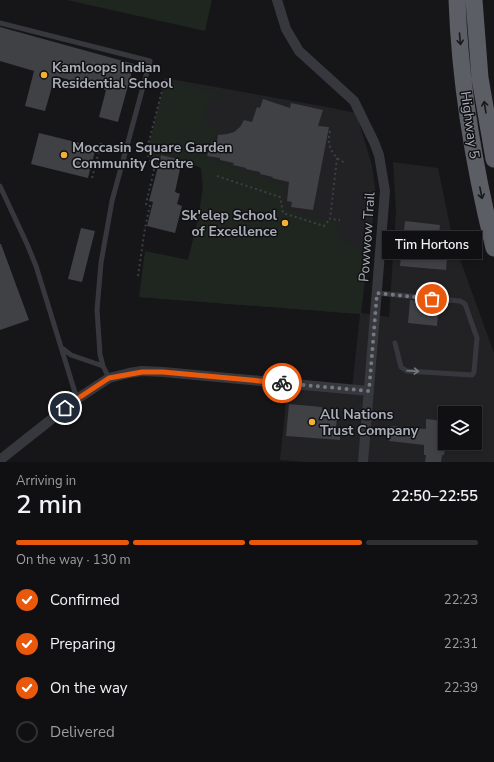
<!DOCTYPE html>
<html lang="en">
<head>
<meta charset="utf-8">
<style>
	body { margin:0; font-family:"Nunito Sans",sans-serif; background:#19191b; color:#f1f3f6; height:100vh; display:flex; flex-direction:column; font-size:15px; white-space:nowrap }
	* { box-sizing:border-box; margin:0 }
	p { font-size:13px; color:#9c9d9f }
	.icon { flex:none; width:22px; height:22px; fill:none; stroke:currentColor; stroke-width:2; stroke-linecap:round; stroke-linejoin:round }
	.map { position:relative; height:462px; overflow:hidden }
	.drawer { display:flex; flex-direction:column; background:#101012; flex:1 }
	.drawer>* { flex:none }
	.controls { position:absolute; left:438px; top:406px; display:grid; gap:8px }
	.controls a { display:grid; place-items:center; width:44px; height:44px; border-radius:0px; background:#101012; box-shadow:0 2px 6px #0003,0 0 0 1px #303032; font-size:20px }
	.pin { position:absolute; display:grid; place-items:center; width:34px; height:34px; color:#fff; margin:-17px; border:2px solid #fff; border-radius:50%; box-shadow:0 1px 4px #0007 }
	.courier { position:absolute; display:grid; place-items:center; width:40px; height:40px; margin:-20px; border:3px solid #ea580c; border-radius:50%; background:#fff; color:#222; box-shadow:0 1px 5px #0007 }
	.bubble { position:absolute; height:28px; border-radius:0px; background:#101012; box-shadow:0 2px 6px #0003,0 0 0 1px #303032; font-size:13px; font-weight:600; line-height:28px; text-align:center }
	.head em { font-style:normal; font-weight:600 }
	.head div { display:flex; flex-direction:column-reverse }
	.head { display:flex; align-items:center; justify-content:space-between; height:68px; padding:0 16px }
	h1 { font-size:26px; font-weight:600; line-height:30px }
	.bar { display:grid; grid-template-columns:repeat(4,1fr); gap:6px 4px; align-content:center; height:48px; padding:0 16px }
	.bar i { height:5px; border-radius:3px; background:#303032 }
	.bar .active { background:#ea580c }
	.bar p { grid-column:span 4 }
	ol { padding:0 16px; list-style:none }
	li { display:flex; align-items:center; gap:12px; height:44px }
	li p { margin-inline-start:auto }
	li .icon { padding:4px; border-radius:50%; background:#ea580c; color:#fff; stroke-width:4 }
	li:last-child { color:#9c9d9f }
	li i { width:22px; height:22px; border:2px solid #303032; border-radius:50% }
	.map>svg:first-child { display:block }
	.built { fill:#222225; fill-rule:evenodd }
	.green { fill:#1e261f }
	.building { fill:#404145 }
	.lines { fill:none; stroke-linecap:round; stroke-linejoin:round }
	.path { stroke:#3d3f44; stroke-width:2; stroke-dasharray:2 3; stroke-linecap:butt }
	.service { stroke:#37383d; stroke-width:5 }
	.minor { stroke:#37383d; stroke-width:10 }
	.trunk { stroke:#5b5e65; stroke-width:17 }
	.oneway { stroke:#18191b }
	.oneway2 { stroke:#757881 }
	.done { stroke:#757880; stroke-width:4; stroke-dasharray:0 7.2 }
	.route { stroke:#ea580c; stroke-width:5 }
	.poi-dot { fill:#f2b134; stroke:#111113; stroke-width:1.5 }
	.labels { text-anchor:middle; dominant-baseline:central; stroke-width:3; stroke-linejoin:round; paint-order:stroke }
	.poi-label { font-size:14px; font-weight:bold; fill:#a8adb8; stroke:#111113; text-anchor:start }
	.street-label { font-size:14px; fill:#a8adb8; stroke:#111113 }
</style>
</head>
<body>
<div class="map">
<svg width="494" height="462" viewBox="0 0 494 462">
	<rect width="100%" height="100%" fill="#161618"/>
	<path class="built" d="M 165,78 L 327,107 L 356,113 L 372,165 L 376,195 L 361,313 L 389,317 L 396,212 L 393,162 L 438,168 L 453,240 L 494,353 L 494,462 L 305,462 L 280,460 L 288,383 L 352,389 L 360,314 L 139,297 L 148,252 L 188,260 L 210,173 L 203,161 L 148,149 ZM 445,413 L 475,413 L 475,443 L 445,443 Z"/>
	<path class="green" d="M 67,0 L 212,0 L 205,31 Z
		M 166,80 L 219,94 L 209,101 L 204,112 L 207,124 L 218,133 L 209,145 L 204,158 C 231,165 257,178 284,184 L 279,206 C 295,214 320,220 337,221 L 338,237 L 366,253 L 361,314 L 139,297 L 145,251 L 188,260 L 198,219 L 203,187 L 201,168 L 182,160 L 161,155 L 158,167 L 151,161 L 148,149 Z"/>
	<path class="building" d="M 0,27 L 134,64 L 118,122 L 99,117 L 106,90 L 55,76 L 45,111 L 25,106 L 34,71 L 0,61 Z
		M 263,99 L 290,108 L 291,103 L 323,110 L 318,126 L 329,127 L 313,210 L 291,207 L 292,202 L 287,201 L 289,182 L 272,178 L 273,177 L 260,174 L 260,172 L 246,169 L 246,168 L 233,165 L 234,163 L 220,160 L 220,158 L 207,156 L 210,145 L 211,145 L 212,141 L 217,142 L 218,135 L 227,134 L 234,132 L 240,127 L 244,120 L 252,122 L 257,107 L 260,108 Z
		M 39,133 L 96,147 L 88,178 L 31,164 Z
		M 161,155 L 182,160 L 175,192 L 180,194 L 177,204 L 182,206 L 175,233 L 147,226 L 153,202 L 149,201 Z
		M 405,221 L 440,225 L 438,247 L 448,248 L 446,270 L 400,266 Z
		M 81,228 L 95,231 L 82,282 L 68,279 Z
		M 0,244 L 1,244 L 29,320 L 0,330 Z
		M 410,300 L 439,303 L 437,326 L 408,323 Z
		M 289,404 L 322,407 L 322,410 L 329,411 L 329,416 L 337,417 L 336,427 L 341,428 L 340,440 L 286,436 Z
		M 426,419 L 445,421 L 445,449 L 444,455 L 442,455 L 441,462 L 425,462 L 426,455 L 424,455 L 424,445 L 389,441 L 390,426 L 426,429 Z"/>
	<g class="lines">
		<path class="path" d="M 330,131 C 326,144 332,158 346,163
			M 337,158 L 330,219 L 340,220
			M 217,176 L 280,197 L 283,213 L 324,226 L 330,219
			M 92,178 L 101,143
			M 138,276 L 145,228 L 150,205 L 146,204 L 154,170 L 148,155 L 147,149 L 165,79"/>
		<path class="service" d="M 0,23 L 150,61 L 112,201 L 101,263 L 97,310 L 100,354 L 103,366 L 109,378
			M 0,186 L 27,244 L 36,266 L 77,399
			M 377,293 L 460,301 L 465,304 L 477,338 L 474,372 L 472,375 L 407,371 L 401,367 L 395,343
			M 62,348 L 71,355 L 103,366"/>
		<path class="minor" d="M 277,0 L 286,29 L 299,51 L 354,101 L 374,142 L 379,155 L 385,191 L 363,462
			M 0,460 L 77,399 L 109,378 L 129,373 L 142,371 L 163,372 L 369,391"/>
		<path class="trunk" d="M 457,0 C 460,84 474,167 494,248
			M 474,0 L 480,78 L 494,159"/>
	</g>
	<defs><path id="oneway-shaft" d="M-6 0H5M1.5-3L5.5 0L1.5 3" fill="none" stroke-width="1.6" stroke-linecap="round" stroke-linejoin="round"/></defs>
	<g class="oneway">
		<use href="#oneway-shaft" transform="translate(460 39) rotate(85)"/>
		<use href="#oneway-shaft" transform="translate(485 107) rotate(-99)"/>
		<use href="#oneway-shaft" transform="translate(481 193) rotate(79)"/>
	</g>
	<use class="oneway2" href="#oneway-shaft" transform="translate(413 371) rotate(4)"/>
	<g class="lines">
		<path class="done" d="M 282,383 L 369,391 L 377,293 L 432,299"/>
		<path class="route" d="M 65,408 L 77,399 L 109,378 L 142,372 L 163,372 L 282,383"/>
	</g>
	<g class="poi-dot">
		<circle cx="44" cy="75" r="4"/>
		<circle cx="64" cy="155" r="4"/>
		<circle cx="285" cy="223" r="4"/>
		<circle cx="312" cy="422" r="4"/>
	</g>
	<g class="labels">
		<g class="poi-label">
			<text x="52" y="67">Kamloops Indian<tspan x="52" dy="16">Residential School</tspan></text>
			<text x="72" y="147">Moccasin Square Garden<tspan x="72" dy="16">Community Centre</tspan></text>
			<text x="277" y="215" text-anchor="end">Sk'elep School<tspan x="277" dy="16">of Excellence</tspan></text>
			<text x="320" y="414">All Nations<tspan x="320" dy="16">Trust Company</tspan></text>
		</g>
		<g class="street-label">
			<text transform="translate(470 125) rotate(82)">Highway 5</text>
			<text transform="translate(367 237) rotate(-86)">Powwow Trail</text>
		</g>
	</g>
</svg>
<div class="controls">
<a><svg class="icon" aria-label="layers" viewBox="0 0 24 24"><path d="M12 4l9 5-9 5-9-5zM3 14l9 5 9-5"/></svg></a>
</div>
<div class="pin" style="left:432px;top:299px;background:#ea580c"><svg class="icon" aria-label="bag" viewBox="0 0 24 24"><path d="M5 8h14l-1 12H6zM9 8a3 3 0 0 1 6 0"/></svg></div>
<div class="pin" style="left:65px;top:408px;background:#1f2937"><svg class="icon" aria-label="home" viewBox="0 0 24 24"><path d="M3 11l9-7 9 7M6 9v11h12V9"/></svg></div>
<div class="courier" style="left:282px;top:383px"><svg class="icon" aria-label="bike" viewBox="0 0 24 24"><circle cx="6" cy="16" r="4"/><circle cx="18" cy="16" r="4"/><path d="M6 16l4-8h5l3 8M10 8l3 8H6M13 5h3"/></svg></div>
<div class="bubble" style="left:382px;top:231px;width:100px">Tim Hortons</div>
</div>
<section class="drawer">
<div class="head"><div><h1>2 min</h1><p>Arriving in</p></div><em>22:50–22:55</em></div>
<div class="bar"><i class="active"></i><i class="active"></i><i class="active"></i><i></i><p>On the way · 130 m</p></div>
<ol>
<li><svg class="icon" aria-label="check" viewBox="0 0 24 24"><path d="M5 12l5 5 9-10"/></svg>Confirmed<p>22:23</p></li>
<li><svg class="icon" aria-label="check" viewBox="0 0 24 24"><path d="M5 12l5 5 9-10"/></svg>Preparing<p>22:31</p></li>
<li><svg class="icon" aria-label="check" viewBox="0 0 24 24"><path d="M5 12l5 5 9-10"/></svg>On the way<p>22:39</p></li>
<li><i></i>Delivered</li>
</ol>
</section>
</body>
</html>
